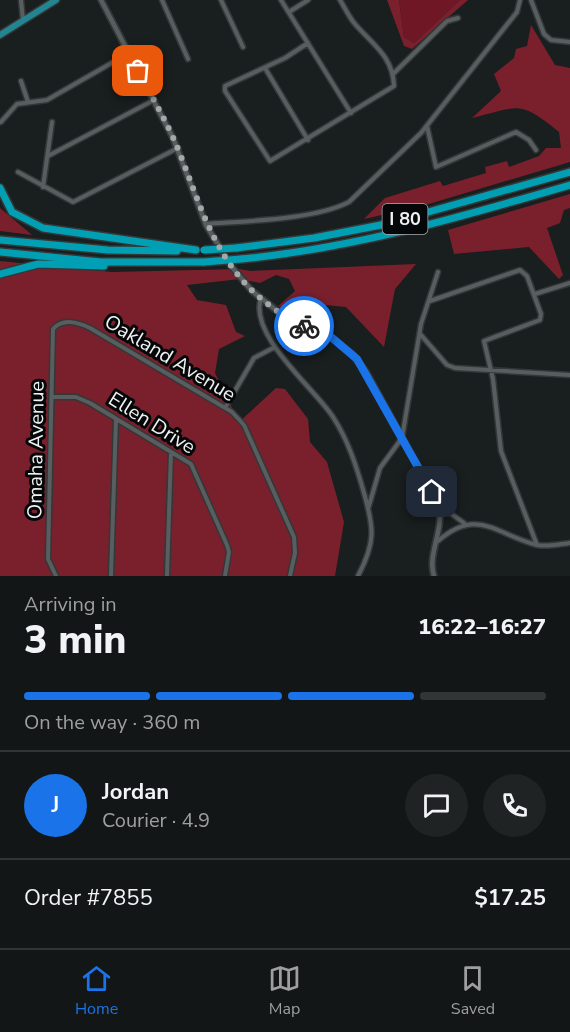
<!DOCTYPE html>
<html lang="en">
<head>
<meta charset="utf-8">
<style>
	body { margin:0; font-family:"Nunito Sans",sans-serif; background:#202323; color:#f1f3f6; height:100vh; display:flex; flex-direction:column; font-size:22px; white-space:nowrap }
	* { box-sizing:border-box; margin:0 }
	p { font-size:20px; color:#9d9fa1 }
	.icon { flex:none; width:33px; height:33px; fill:none; stroke:currentColor; stroke-width:2; stroke-linecap:round; stroke-linejoin:round }
	.map { position:relative; height:576px; overflow:hidden }
	.drawer { display:flex; flex-direction:column; background:#131616; flex:1 }
	.drawer>* { flex:none }
	.pin { position:absolute; display:grid; place-items:center; width:51px; height:51px; color:#fff; margin:-26px; border-radius:12px; box-shadow:0 3px 9px #0006 }
	.courier { position:absolute; display:grid; place-items:center; width:60px; height:60px; margin:-30px; border:4px solid #1a73e8; border-radius:50%; background:#fff; color:#222; box-shadow:0 2px 8px #0007 }
	.overview em { font-style:normal; font-weight:800 }
	.overview div { display:flex; flex-direction:column-reverse }
	.overview { display:flex; align-items:center; justify-content:space-between; height:102px; padding:0 24px }
	h1 { font-size:39px; font-weight:800; line-height:45px }
	.bar { display:grid; grid-template-columns:repeat(4,1fr); gap:9px 6px; align-content:center; height:72px; padding:0 24px }
	.bar i { height:8px; border-radius:4px; background:#323535 }
	.bar .on { background:#1a73e8 }
	.bar p { grid-column:span 4 }
	.line { display:flex; align-items:center; gap:15px; padding:0 24px; border-top:2px solid #323535 }
	.line div { flex:1 }
	.round { display:grid; place-items:center; flex:none; width:63px; height:63px; border-radius:32px; background:#202323 }
	.dock { display:flex; justify-content:space-around; align-items:center; height:84px; border-top:2px solid #323535; background:#131616; font-size:16px; color:#9d9fa1 }
	.dock a { display:grid; justify-items:center; gap:3px }
	.dock .on { color:#1a73e8 }
	.map>svg:first-child { display:block }
	.green { fill:#701726 }
	.forest { fill:#7a202d }
	.lines { fill:none; stroke-linecap:round; stroke-linejoin:round }
	.minor-casing { stroke:#343737; stroke-width:7 }
	.tertiary-casing { stroke:#343737; stroke-width:8 }
	.primary-casing { stroke:#343737; stroke-width:9 }
	.motorway-casing { stroke:#343737; stroke-width:10 }
	.minor { stroke:#585e5f; stroke-width:4 }
	.tertiary { stroke:#585e5f; stroke-width:4.5 }
	.primary { stroke:#238591; stroke-width:6 }
	.motorway { stroke:#009fb3; stroke-width:7 }
	.motorway-bridge-casing { stroke:#343737; stroke-width:10; stroke-linecap:butt }
	.motorway-bridge { stroke:#009fb3; stroke-width:7 }
	.done { stroke:#a4a8a8; stroke-width:6; stroke-dasharray:0 10.8 }
	.route { stroke:#1a73e8; stroke-width:8 }
	.labels { text-anchor:middle; dominant-baseline:central; stroke-width:6; stroke-linejoin:round; paint-order:stroke }
	.shield { fill:#060708; stroke:#a9acac; stroke-width:1.5 }
	.shield-label { font-size:18px; font-weight:bold; fill:#eff2f3 }
	.street-label { font-size:20px; fill:#eff2f3; stroke:#060708 }
</style>
</head>
<body>
<div class="map">
<svg width="570" height="576" viewBox="0 0 570 576">
	<rect width="100%" height="100%" fill="#191e1e"/>
	<path class="green" d="M 399,0 L 460,0 L 414,43 L 404,37 Z"/>
	<path class="forest" d="M 387,0 L 399,0 L 404,37 L 414,43 L 460,0 L 468,0 L 412,49 L 404,46 Z
		M 531,25 L 555,65 L 570,68 L 570,162 L 422,206 L 364,219 L 385,198 L 440,181 L 443,186 L 486,173 L 485,167 L 507,161 L 509,167 L 539,156 L 546,148 L 561,148 L 559,132 C 519,100 520,106 472,118 L 501,91 L 494,74 L 514,58 L 516,49 L 527,46 Z
		M 570,194 L 570,208 L 564,210 L 560,223 L 547,228 L 563,275 L 559,279 L 529,247 L 454,254 L 448,230 Z
		M 0,208 L 32,235 L 0,231 Z
		M 0,261 L 112,272 L 239,269 L 251,271 L 416,264 L 395,289 L 384,347 L 346,307 L 314,304 L 296,317 L 278,306 L 295,291 L 289,279 L 276,275 L 260,283 L 240,279 L 187,285 L 197,300 L 226,305 L 236,332 L 245,336 L 219,349 L 215,373 L 239,422 L 276,388 L 285,389 L 308,419 L 310,442 L 327,462 L 344,522 L 335,576 L 0,576 Z"/>
	<g class="lines">
		<defs>
			<path id="minor" d="M 21,0 L 23,20
				M 162,0 L 188,59
				M 221,0 L 243,47
				M 281,0 L 351,113
				M 531,0 L 544,34 L 551,40 L 570,42
				M 289,12 L 308,0
				M 308,43 L 285,58 L 225,86 L 225,91 L 270,161 L 394,86 C 393,56 372,44 355,24 C 349,17 345,8 340,0
				M 265,68 L 308,140
				M 393,74 L 447,21 L 458,18
				M 21,81 L 28,102
				M 1,122 L 17,104 L 47,100 L 129,53
				M 427,126 L 436,167 L 516,132 L 529,140 L 536,150
				M 48,156 L 154,100
				M 18,172 L 73,202 L 178,148
				M 43,187 L 52,122
				M 206,224 C 245,221 314,220 349,202 L 421,133 L 517,12 L 520,0
				M 535,294 L 570,283
				M 261,298 C 248,335 315,389 333,417 C 348,440 356,465 364,493 C 374,528 376,542 358,576
				M 430,301 L 520,270 L 527,276 L 541,314 L 540,320 L 484,341 L 493,379 L 501,451 L 537,545
				M 421,335 L 447,365 L 455,368 L 570,375
				M 52,397 L 76,397 L 90,403 L 191,464 L 227,545 L 229,552 L 225,576
				M 225,408 L 254,358 L 275,347
				M 439,505 L 464,523
				M 368,509 L 380,468 L 402,438 L 421,324 L 438,272
				M 438,541 C 478,506 496,535 537,545 C 547,547 560,544 570,543
				M 56,576 L 48,559 L 53,329 C 63,318 77,322 90,328 L 232,412 L 244,425 L 294,537 L 295,553 L 290,576
				M 111,576 L 116,419
				M 167,576 L 171,452"/>
			<path id="tertiary" d="M 101,0 L 173,138 L 206,225 L 231,266 L 252,291 L 281,314 L 297,324 L 331,337 L 352,354 L 366,372 L 439,505 C 444,532 427,554 434,576"/>
			<path id="primary" d="M 0,35 L 56,0"/>
			<path id="motorway" d="M 0,188 L 12,212 L 43,228 L 196,250
				M 0,240 L 108,250 L 177,251
				M 236,248 L 314,238 L 386,224 L 570,172
				M 0,252 L 101,262 L 204,262
				M 241,259 C 355,248 461,217 570,185
				M 0,274 L 38,264 L 104,266"/>
		</defs>
		<use href="#minor" class="minor-casing"/>
		<use href="#tertiary" class="tertiary-casing"/>
		<use href="#primary" class="primary-casing"/>
		<use href="#motorway" class="motorway-casing"/>
		<use href="#minor" class="minor"/>
		<use href="#tertiary" class="tertiary"/>
		<use href="#primary" class="primary"/>
		<use href="#motorway" class="motorway"/>
		<defs>
			<path id="motorway-bridge" d="M 204,250 L 236,248
				M 204,262 L 241,259"/>
		</defs>
		<use href="#motorway-bridge" class="motorway-bridge-casing"/>
		<use href="#motorway-bridge" class="motorway-bridge"/>
	</g>
	<g class="lines">
		<path class="done" d="M 138,71 C 152,97 167,122 178,149 C 202,208 215,264 269,305 C 280,313 291,322 304,326"/>
		<path class="route" d="M 304,326 L 331,337 L 357,359 L 432,492"/>
	</g>
	<g class="labels">
		<rect class="shield" x="382.5" y="204" width="45" height="30" rx="4.5"/>
		<g class="shield-label">
			<text x="405" y="219">I 80</text>
		</g>
		<g class="street-label">
			<text transform="translate(170 358) rotate(31)">Oakland Avenue</text>
			<text transform="translate(152 423) rotate(32)">Ellen Drive</text>
			<text transform="translate(36 450) rotate(-89)">Omaha Avenue</text>
		</g>
	</g>
</svg>
<div class="pin" style="left:138px;top:71px;background:#ea580c"><svg class="icon" aria-label="bag" viewBox="0 0 24 24"><path d="M5 8h14l-1 12H6zM9 8a3 3 0 0 1 6 0"/></svg></div>
<div class="pin" style="left:432px;top:492px;background:#1f2937"><svg class="icon" aria-label="home" viewBox="0 0 24 24"><path d="M3 11l9-7 9 7M6 9v11h12V9"/></svg></div>
<div class="courier" style="left:304px;top:326px"><svg class="icon" aria-label="bike" viewBox="0 0 24 24"><circle cx="6" cy="16" r="4"/><circle cx="18" cy="16" r="4"/><path d="M6 16l4-8h5l3 8M10 8l3 8H6M13 5h3"/></svg></div>
</div>
<section class="drawer">
<div class="overview"><div><h1>3 min</h1><p>Arriving in</p></div><em>16:22–16:27</em></div>
<div class="bar"><i class="on"></i><i class="on"></i><i class="on"></i><i></i><p>On the way · 360 m</p></div>
<div class="line" style="height:108px"><b class="round" style="background:#1a73e8;color:#fff">J</b><div><b>Jordan</b><p>Courier · 4.9</p></div><a class="round"><svg class="icon" aria-label="chat" viewBox="0 0 24 24"><path d="M4 5h16v11H9l-5 4z"/></svg></a><a class="round"><svg class="icon" aria-label="phone" viewBox="0 0 24 24"><path d="M5 4h4l2 5-3 2q2 4 5 5l2-3 5 2v4C11 20 4 13 5 4z"/></svg></a></div>
<div class="line" style="height:78px"><div>Order #7855</div><b>$17.25</b></div>
</section>
<nav class="dock">
<a class="on"><svg class="icon" aria-label="home" viewBox="0 0 24 24"><path d="M3 11l9-7 9 7M6 9v11h12V9"/></svg>Home</a>
<a><svg class="icon" aria-label="map" viewBox="0 0 24 24"><path d="M3 6l6-2 6 2 6-2v14l-6 2-6-2-6 2zM9 4v14M15 6v14"/></svg>Map</a>
<a><svg class="icon" aria-label="saved" viewBox="0 0 24 24"><path d="M7 4h10v16l-5-4-5 4z"/></svg>Saved</a>
</nav>
</body>
</html>
